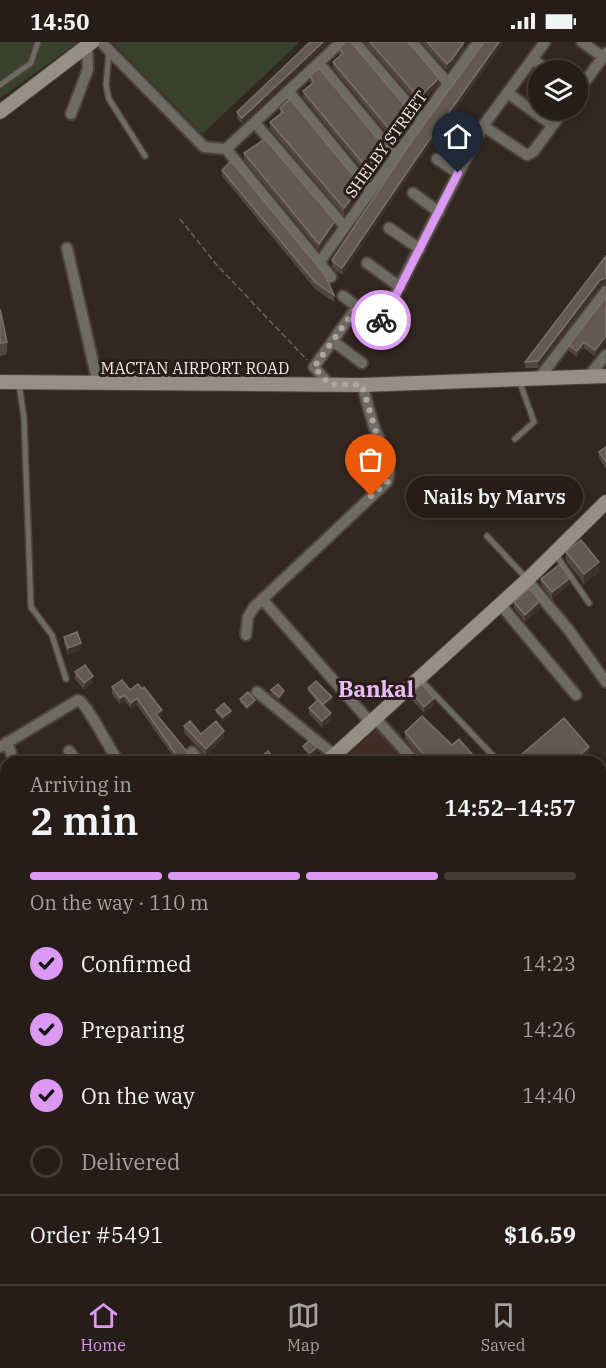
<!DOCTYPE html>
<html lang="en">
<head>
<meta charset="utf-8">
<style>
	body { margin:0; font-family:"IBM Plex Serif",serif; background:#322a26; color:#f1f3f6; height:100vh; display:flex; flex-direction:column; font-size:22px; white-space:nowrap }
	* { box-sizing:border-box; margin:0 }
	p { font-size:20px; color:#a4a2a2 }
	.icon { flex:none; width:33px; height:33px; fill:none; stroke:currentColor; stroke-width:2; stroke-linecap:round; stroke-linejoin:round }
	.map { position:relative; flex:1; overflow:hidden }
	.sheet { position:absolute; left:0px; top:714px; width:606px; height:528px; display:flex; flex-direction:column; background:#261d19; border-radius:18px 18px 0 0; box-shadow:0 3px 15px #0003,0 0 0 2px #423b38 }
	.sheet>* { flex:none }
	.buttons { position:absolute; left:528px; top:18px; display:grid; gap:12px }
	.buttons a { display:grid; place-items:center; width:60px; height:60px; border-radius:50%; background:#261d19; box-shadow:0 3px 15px #0003,0 0 0 2px #423b38; font-size:30px }
	.pin { position:absolute; display:grid; place-items:center; width:51px; height:51px; color:#fff; margin:-62px -26px; border-radius:50% 50% 50% 0; rotate:-45deg; box-shadow:0 0 6px #0007 }
	.pin .icon { rotate:45deg }
	.courier { position:absolute; display:grid; place-items:center; width:60px; height:60px; margin:-30px; border:4px solid #dc99f4; border-radius:50%; background:#fff; color:#222; box-shadow:0 2px 8px #0007 }
	.bubble { position:absolute; height:42px; border-radius:21px; background:#261d19; box-shadow:0 3px 15px #0003,0 0 0 2px #423b38; font-size:20px; font-weight:600; line-height:42px; text-align:center }
	.head em { font-style:normal; font-weight:600 }
	.head div { display:flex; flex-direction:column-reverse }
	.head { display:flex; align-items:center; justify-content:space-between; height:102px; padding:0 30px }
	h1 { font-size:39px; font-weight:600; line-height:45px }
	.bar { display:grid; grid-template-columns:repeat(4,1fr); gap:9px 6px; align-content:center; height:72px; padding:0 30px }
	.bar i { height:8px; border-radius:4px; background:#423b38 }
	.bar .on { background:#dc99f4 }
	.bar p { grid-column:span 4 }
	.line { display:flex; align-items:center; gap:15px; padding:0 30px; border-top:2px solid #423b38 }
	.line div { flex:1 }
	ol { padding:0 30px; list-style:none }
	li { display:flex; align-items:center; gap:18px; height:66px }
	li p { margin-inline-start:auto }
	li .icon { padding:6px; border-radius:50%; background:#dc99f4; color:#111; stroke-width:4 }
	li:last-child { color:#a4a2a2 }
	li i { width:33px; height:33px; border:3px solid #423b38; border-radius:50% }
	.status { display:flex; justify-content:space-between; align-items:center; height:42px; padding:0 30px; background:#261d19; direction:ltr }
	.status svg { height:16px; fill:currentColor }
	.tabs { display:flex; justify-content:space-around; align-items:center; height:84px; border-top:2px solid #423b38; background:#261d19; font-size:16px; color:#a4a2a2 }
	.tabs a { display:grid; justify-items:center; gap:3px }
	.tabs .on { color:#dc99f4 }
	.map>svg:first-child { display:block }
	.built { fill:#412e26 }
	.green { fill:#39412d }
	.lines { fill:none; stroke-linecap:round; stroke-linejoin:round }
	.lane-casing { stroke:#4e423d; stroke-width:8 }
	.street-casing { stroke:#4e423d; stroke-width:14 }
	.secondary-casing { stroke:#4e423d; stroke-width:16 }
	.path { stroke:#6e635d; stroke-width:1.5; stroke-dasharray:6 3; stroke-linecap:butt }
	.lane { stroke:#6e6b65; stroke-width:5 }
	.street { stroke:#6e6b65; stroke-width:10 }
	.secondary { stroke:#958f87; stroke-width:14 }
	.wall { fill:#51473e }
	.shaded-wall { fill:#3e332b }
	.building { fill:#635950; stroke:#797068; stroke-width:1.5 }
	.done { stroke:#b0a6a2; stroke-width:6; stroke-dasharray:0 10.8 }
	.route { stroke:#dc99f4; stroke-width:8 }
	.labels { text-anchor:middle; dominant-baseline:central; stroke-width:6; stroke-linejoin:round; paint-order:stroke }
	.street-label { font-size:16px; fill:#f3eae7; stroke:#291d18 }
	.district-label { font-size:22px; font-weight:bold; fill:#ebbcfc; stroke:#291d18 }
</style>
</head>
<body>
<div class="status"><b>14:50</b><svg viewBox="0 0 49 12"><path d="M0 12V9h3v3zM5 12V6h3v6zM10 12V3h3v9zM15 12V0h3v12zM26 1h20v11H26zM47 4h2v5h-2z"/></svg></div>
<div class="map">
<svg width="606" height="1242" viewBox="0 0 606 1242">
	<rect width="100%" height="100%" fill="#332721"/>
	<path class="built" d="M 377,687 L 406,720 L 343,720 L 341,718 Z"/>
	<path class="green" d="M 0,0 L 79,0 L 0,56 Z
		M 112,0 L 300,0 L 202,92 Z"/>
	<g class="lines">
		<defs>
			<path id="lane" d="M 109,10 L 106,43 L 109,57 L 145,114
				M 0,43 L 31,21 L 38,0
				M 19,342 L 24,376 L 31,565 L 52,593 L 66,637
				M 515,397 L 534,380 L 519,338
				M 487,494 L 526,536
				M 556,513 L 589,561
				M 420,637 L 499,720"/>
			<path id="street" d="M 101,0 L 204,105 L 226,107 L 341,0
				M 355,0 L 422,78
				M 412,0 L 448,41
				M 582,0 L 603,15
				M 533,17 L 547,28
				M 319,21 L 396,114
				M 578,49 L 606,11
				M 289,50 L 370,149
				M 508,51 L 552,83
				M 71,72 L 88,27 L 87,3
				M 256,82 L 345,185
				M 483,84 L 527,113 L 533,110 L 564,68
				M 226,107 L 331,235
				M 437,117 L 458,131
				M 413,151 L 439,170
				M 389,186 L 420,207
				M 67,206 L 98,342
				M 319,221 L 478,0
				M 367,221 L 400,245
				M 343,254 L 376,279 L 382,278 L 483,84 L 545,0
				M 334,300 L 362,321
				M 588,335 L 606,313
				M 539,336 L 606,249
				M 329,342 L 314,325 L 357,265
				M 527,538 L 568,587 L 606,640
				M 262,557 L 371,681
				M 500,562 L 576,653
				M 246,593 L 248,575 L 254,565 L 387,440 C 394,420 383,407 376,390 C 370,374 367,358 362,343
				M 257,650 L 334,713
				M 376,677 L 415,720
				M 7,700 L 14,720
				M 0,705 L 78,658 C 87,661 109,707 119,720
				M 69,709 L 78,720
				M 192,710 L 201,720
				M 0,752 L 6,746
				M 0,1171 L 6,1177
				M 11,1242 L 13,1236
				M 226,1242 L 229,1236
				M 428,1242 L 431,1236
				M 520,1242 L 526,1236"/>
			<path id="secondary" d="M 0,70 L 92,0
				M 0,340 L 362,343 L 606,334
				M 327,720 L 527,538 L 606,460
				M 0,1018 L 6,1013
				M 0,1131 L 6,1138
				M 133,1236 L 141,1242"/>
		</defs>
		<use href="#lane" class="lane-casing"/>
		<use href="#street" class="street-casing"/>
		<use href="#secondary" class="secondary-casing"/>
		<path class="path" d="M 180,177 L 216,222 L 307,318"/>
		<use href="#lane" class="lane"/>
		<use href="#street" class="street"/>
		<use href="#secondary" class="secondary"/>
	</g>
	<path class="wall" d="M 310,0 L 242,82 L 237,76 L 237,70 Z
		M 364,0 L 408,0 L 439,42 L 419,63 Z
		M 421,0 L 464,0 L 464,7 L 452,23 L 447,28 Z
		M 484,0 L 504,0 L 420,117 L 342,233 L 336,229 L 332,224 L 332,218 Z
		M 339,6 L 412,78 L 396,102 L 333,26 L 333,20 L 340,14 L 339,13 Z
		M 310,34 L 387,114 L 370,137 L 303,55 L 303,49 L 311,42 L 310,41 Z
		M 280,66 L 360,149 L 351,156 L 351,163 L 344,173 L 270,87 L 270,80 L 280,73 Z
		M 546,68 L 555,68 L 551,73 L 546,70 Z
		M 244,111 L 335,185 L 319,208 L 244,118 Z
		M 222,128 L 334,253 L 334,260 L 315,247 L 222,134 Z
		M 600,244 L 538,326 L 525,326 L 525,320 Z
		M 606,255 L 595,314 L 584,306 L 577,315 L 569,309 L 569,303 Z
		M 0,267 L 7,300 L 7,312 L 0,314 Z
		M 606,405 L 606,427 L 599,416 L 599,410 Z
		M 566,510 L 599,530 L 584,542 L 566,519 Z
		M 541,537 L 570,542 L 552,557 L 541,543 Z
		M 514,560 L 540,566 L 525,580 L 514,566 Z
		M 64,595 L 81,608 L 68,613 L 64,601 Z
		M 75,630 L 93,640 L 84,648 L 75,637 Z
		M 112,645 L 130,648 L 162,674 L 159,676 L 194,720 L 177,720 L 137,663 L 131,667 L 125,659 L 120,662 L 112,652 Z
		M 308,646 L 332,659 L 324,664 L 331,678 L 322,686 L 309,672 L 309,666 L 316,659 L 308,649 Z
		M 271,648 L 284,653 L 279,658 L 271,652 Z
		M 412,651 L 434,663 L 424,671 L 412,658 Z
		M 240,657 L 255,662 L 247,668 L 240,660 Z
		M 216,668 L 231,672 L 223,679 L 216,671 Z
		M 184,684 L 201,692 L 224,695 L 206,714 L 184,691 Z
		M 405,690 L 452,703 L 479,720 L 424,720 L 405,697 Z
		M 303,704 L 317,709 L 310,715 L 303,707 Z"/>
	<path class="shaded-wall" d="M 323,0 L 329,0 L 242,82 L 242,76 Z
		M 464,0 L 464,7 L 452,23 L 447,28 L 447,22 Z
		M 499,0 L 504,0 L 420,117 L 342,233 L 342,226 L 420,111 Z
		M 439,36 L 439,42 L 419,63 L 419,56 Z
		M 412,72 L 412,78 L 396,102 L 396,95 Z
		M 387,108 L 387,114 L 370,137 L 370,130 Z
		M 360,142 L 360,149 L 348,159 L 348,152 Z
		M 351,157 L 351,163 L 344,173 L 344,166 Z
		M 335,179 L 335,185 L 319,208 L 319,202 Z
		M 606,236 L 606,242 L 600,244 L 538,326 L 538,319 L 600,238 Z
		M 606,294 L 606,300 L 595,314 L 595,308 Z
		M 584,300 L 584,306 L 577,315 L 577,309 Z
		M 599,520 L 599,530 L 584,542 L 584,532 Z
		M 570,536 L 570,542 L 552,557 L 552,550 Z
		M 540,559 L 540,566 L 525,580 L 525,573 Z
		M 81,601 L 81,608 L 68,613 L 68,606 Z
		M 93,634 L 93,640 L 84,648 L 84,641 Z
		M 284,649 L 284,653 L 279,658 L 279,655 Z
		M 125,653 L 125,659 L 120,662 L 120,656 Z
		M 332,655 L 332,659 L 322,666 L 322,663 Z
		M 137,656 L 137,663 L 131,667 L 131,661 Z
		M 434,656 L 434,663 L 424,671 L 424,665 Z
		M 255,658 L 255,662 L 247,668 L 247,665 Z
		M 162,668 L 162,674 L 156,679 L 156,672 Z
		M 231,669 L 231,672 L 223,679 L 223,675 Z
		M 331,671 L 331,678 L 322,686 L 322,679 Z
		M 224,689 L 224,695 L 206,714 L 206,707 Z
		M 317,705 L 317,709 L 310,715 L 310,711 Z
		M 589,705 L 589,718 L 586,720 L 572,720 Z"/>
	<path class="building" d="M 310,0 L 323,0 L 242,76 L 237,70 Z
		M 346,0 L 351,0 L 412,72 L 396,95 L 333,20 L 343,11 L 339,6 Z
		M 370,0 L 408,0 L 439,36 L 419,56 Z
		M 427,0 L 464,0 L 452,17 L 447,22 Z
		M 484,0 L 499,0 L 420,111 L 342,226 L 336,222 L 332,218 L 414,96 Z
		M 319,26 L 387,108 L 370,130 L 303,49 L 314,40 L 310,34 Z
		M 290,57 L 360,142 L 348,152 L 351,157 L 344,166 L 270,80 L 283,70 L 280,66 Z
		M 265,97 L 335,179 L 319,202 L 244,111 Z
		M 231,119 L 325,233 L 334,253 L 315,240 L 222,128 Z
		M 606,214 L 606,236 L 600,238 L 538,319 L 525,320 Z
		M 606,255 L 606,294 L 595,308 L 584,300 L 577,309 L 569,303 Z
		M 0,267 L 7,300 L 0,301 Z
		M 606,405 L 606,420 L 599,410 Z
		M 581,498 L 599,520 L 584,532 L 566,510 Z
		M 560,522 L 570,536 L 552,550 L 541,537 Z
		M 529,546 L 540,559 L 525,573 L 514,560 Z
		M 77,590 L 81,601 L 68,606 L 64,595 Z
		M 85,623 L 93,634 L 84,641 L 75,630 Z
		M 122,638 L 130,648 L 138,642 L 142,647 L 144,645 L 162,668 L 156,672 L 194,718 L 192,720 L 181,720 L 137,656 L 131,661 L 125,653 L 120,656 L 112,645 Z
		M 316,639 L 332,655 L 323,662 L 318,658 L 308,646 Z
		M 278,642 L 284,649 L 279,655 L 271,648 Z
		M 422,642 L 434,656 L 424,665 L 412,651 Z
		M 248,650 L 255,658 L 247,665 L 240,657 Z
		M 318,658 L 331,671 L 322,679 L 309,666 Z
		M 224,661 L 231,669 L 223,675 L 216,668 Z
		M 422,674 L 452,703 L 459,697 L 479,720 L 430,720 L 405,690 Z
		M 564,676 L 589,705 L 572,720 L 517,720 L 515,718 Z
		M 190,679 L 201,692 L 216,679 L 224,689 L 206,707 L 184,684 Z
		M 309,699 L 317,705 L 310,711 L 303,704 Z
		M 268,709 L 276,720 L 261,720 L 258,717 Z
		M 223,714 L 228,720 L 215,720 Z
		M 292,714 L 297,720 L 284,720 Z"/>
	<g class="lines">
		<path class="done" d="M 371,454 L 387,440 L 390,430 L 387,413 L 376,390 L 362,343 L 329,342 L 314,325 L 357,265 L 376,279 L 381,278"/>
		<path class="route" d="M 381,278 L 385,275 L 458,131"/>
	</g>
	<g class="labels">
		<g class="street-label">
			<text transform="translate(386 102) rotate(-54)">SHELBY STREET</text>
			<text x="195" y="326">MACTAN AIRPORT ROAD</text>
		</g>
		<g class="district-label">
			<text x="376" y="646">Bankal</text>
		</g>
	</g>
</svg>
<div class="buttons">
<a><svg class="icon" aria-label="layers" viewBox="0 0 24 24"><path d="M12 4l9 5-9 5-9-5zM3 14l9 5 9-5"/></svg></a>
</div>
<div class="pin" style="left:371px;top:454px;background:#ea580c"><svg class="icon" aria-label="bag" viewBox="0 0 24 24"><path d="M5 8h14l-1 12H6zM9 8a3 3 0 0 1 6 0"/></svg></div>
<div class="pin" style="left:458px;top:131px;background:#1f2937"><svg class="icon" aria-label="home" viewBox="0 0 24 24"><path d="M3 11l9-7 9 7M6 9v11h12V9"/></svg></div>
<div class="courier" style="left:381px;top:278px"><svg class="icon" aria-label="bike" viewBox="0 0 24 24"><circle cx="6" cy="16" r="4"/><circle cx="18" cy="16" r="4"/><path d="M6 16l4-8h5l3 8M10 8l3 8H6M13 5h3"/></svg></div>
<div class="bubble" style="left:406px;top:434px;width:177px">Nails by Marvs</div>
<section class="sheet">
<div class="head"><div><h1>2 min</h1><p>Arriving in</p></div><em>14:52–14:57</em></div>
<div class="bar"><i class="on"></i><i class="on"></i><i class="on"></i><i></i><p>On the way · 110 m</p></div>
<ol>
<li><svg class="icon" aria-label="check" viewBox="0 0 24 24"><path d="M5 12l5 5 9-10"/></svg>Confirmed<p>14:23</p></li>
<li><svg class="icon" aria-label="check" viewBox="0 0 24 24"><path d="M5 12l5 5 9-10"/></svg>Preparing<p>14:26</p></li>
<li><svg class="icon" aria-label="check" viewBox="0 0 24 24"><path d="M5 12l5 5 9-10"/></svg>On the way<p>14:40</p></li>
<li><i></i>Delivered</li>
</ol>
<div class="line" style="height:78px"><div>Order #5491</div><b>$16.59</b></div>
</section>
</div>
<nav class="tabs">
<a class="on"><svg class="icon" aria-label="home" viewBox="0 0 24 24"><path d="M3 11l9-7 9 7M6 9v11h12V9"/></svg>Home</a>
<a><svg class="icon" aria-label="map" viewBox="0 0 24 24"><path d="M3 6l6-2 6 2 6-2v14l-6 2-6-2-6 2zM9 4v14M15 6v14"/></svg>Map</a>
<a><svg class="icon" aria-label="saved" viewBox="0 0 24 24"><path d="M7 4h10v16l-5-4-5 4z"/></svg>Saved</a>
</nav>
</body>
</html>
